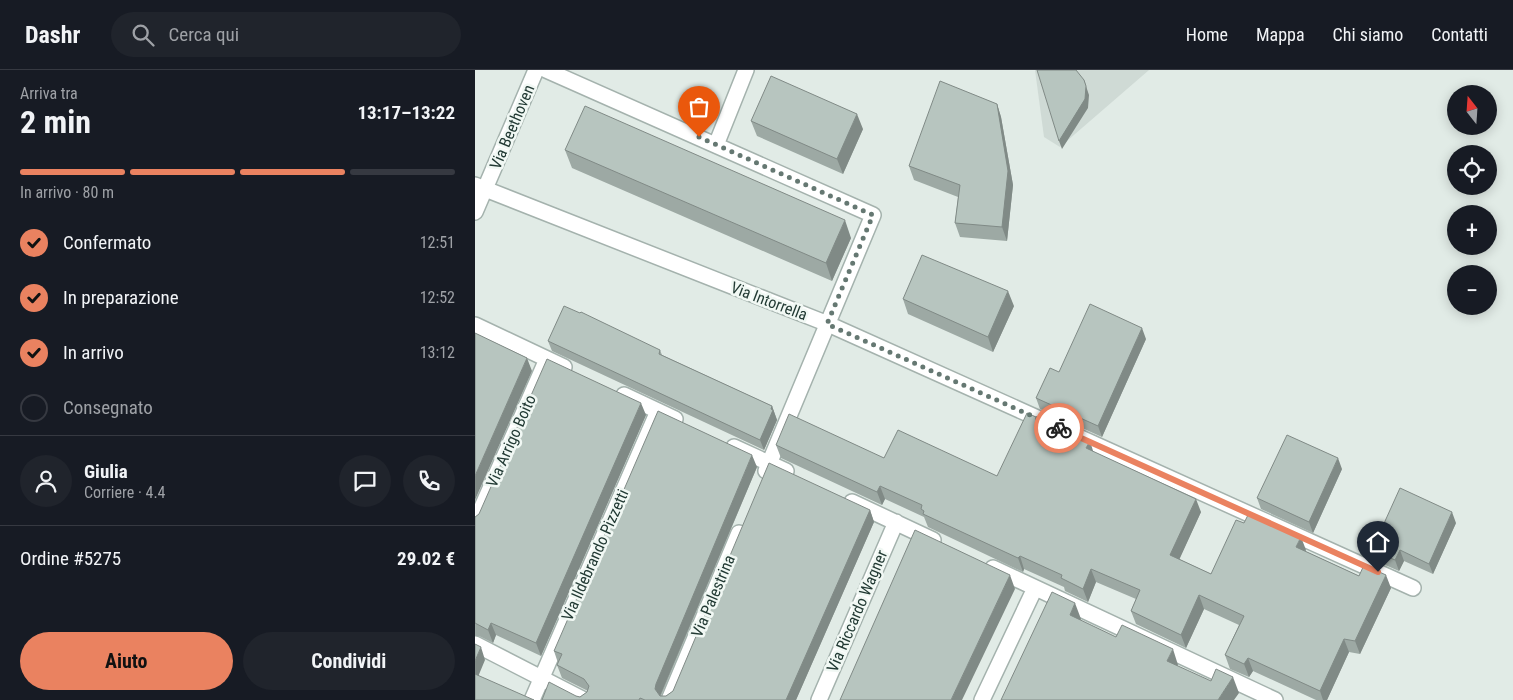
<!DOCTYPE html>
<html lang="it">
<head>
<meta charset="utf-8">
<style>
	body { margin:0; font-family:"Roboto Condensed",sans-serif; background:#20242c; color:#f1f3f6; height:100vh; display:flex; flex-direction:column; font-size:19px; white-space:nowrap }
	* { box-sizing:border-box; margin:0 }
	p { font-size:16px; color:#9ea1a6 }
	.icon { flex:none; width:28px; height:28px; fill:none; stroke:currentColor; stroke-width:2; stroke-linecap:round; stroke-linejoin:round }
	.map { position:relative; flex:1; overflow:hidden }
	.details { display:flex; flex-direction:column; background:#171b24; width:475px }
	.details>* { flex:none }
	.needle { width:32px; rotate:343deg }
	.tools { position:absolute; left:972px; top:15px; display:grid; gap:10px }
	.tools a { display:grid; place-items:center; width:50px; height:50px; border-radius:50%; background:#171b24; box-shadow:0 2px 12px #0003; font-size:25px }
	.pin { position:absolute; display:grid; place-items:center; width:42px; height:42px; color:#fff; margin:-51px -21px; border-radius:50% 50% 50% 0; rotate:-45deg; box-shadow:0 0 5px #0007 }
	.pin .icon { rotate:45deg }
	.courier { position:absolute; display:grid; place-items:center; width:50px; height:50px; margin:-25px; border:4px solid #ea8260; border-radius:50%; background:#fff; color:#222; box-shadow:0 1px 6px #0007 }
	.head em { font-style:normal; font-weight:700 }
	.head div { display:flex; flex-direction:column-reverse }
	.head { display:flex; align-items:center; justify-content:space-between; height:85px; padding:0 20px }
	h1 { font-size:32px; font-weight:700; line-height:38px }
	.bar { display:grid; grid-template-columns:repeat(4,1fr); gap:8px 5px; align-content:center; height:60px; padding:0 20px }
	.bar i { height:6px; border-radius:4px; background:#363941 }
	.bar .active { background:#ea8260 }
	.bar p { grid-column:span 4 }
	.line { display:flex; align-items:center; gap:12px; padding:0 20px; border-top:1px solid #363941 }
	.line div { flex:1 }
	.round { display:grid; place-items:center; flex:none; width:52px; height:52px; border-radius:26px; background:#20242c }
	ol { padding:0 20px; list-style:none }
	li { display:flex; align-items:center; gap:15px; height:55px }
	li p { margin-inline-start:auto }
	li .icon { padding:5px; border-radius:50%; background:#ea8260; color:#111; stroke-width:4 }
	li:last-child { color:#9ea1a6 }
	li i { width:28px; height:28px; border:2px solid #363941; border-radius:50% }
	.primary-button { display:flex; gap:10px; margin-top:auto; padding:10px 20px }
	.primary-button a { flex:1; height:58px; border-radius:30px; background:#ea8260; color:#111; font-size:20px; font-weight:700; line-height:58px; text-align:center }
	.primary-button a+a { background:#20242c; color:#f1f3f6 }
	header { display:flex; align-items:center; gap:30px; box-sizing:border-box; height:70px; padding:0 25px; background:#171b24; border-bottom:1px solid #363941 }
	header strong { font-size:24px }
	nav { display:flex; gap:28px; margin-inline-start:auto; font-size:18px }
	.search { width:350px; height:45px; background:#20242c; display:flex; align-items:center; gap:12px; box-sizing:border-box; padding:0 18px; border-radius:28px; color:#9ea1a6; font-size:19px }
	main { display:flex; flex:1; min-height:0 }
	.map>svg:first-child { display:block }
	.built { fill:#cfdad5 }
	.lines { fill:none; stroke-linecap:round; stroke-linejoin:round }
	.minor-casing { stroke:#a4b2ad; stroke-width:18 }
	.minor { stroke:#fff; stroke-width:15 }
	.wall { fill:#9da9a4 }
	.shaded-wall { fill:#808a86 }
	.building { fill:#b7c5bf; stroke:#808a86 }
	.done { stroke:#657872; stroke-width:5; stroke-dasharray:0 9 }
	.route { stroke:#ea8260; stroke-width:6 }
	.labels { text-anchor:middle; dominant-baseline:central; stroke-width:5; stroke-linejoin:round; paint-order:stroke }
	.street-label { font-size:16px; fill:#223a34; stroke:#f1f8f4 }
</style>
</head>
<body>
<header>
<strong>Dashr</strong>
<div class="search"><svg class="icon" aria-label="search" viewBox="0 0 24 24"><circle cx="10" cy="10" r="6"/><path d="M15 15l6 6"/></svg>Cerca qui</div>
<nav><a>Home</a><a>Mappa</a><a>Chi siamo</a><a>Contatti</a></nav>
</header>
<main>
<section class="details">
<div class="head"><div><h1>2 min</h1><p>Arriva tra</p></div><em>13:17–13:22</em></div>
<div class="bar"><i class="active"></i><i class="active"></i><i class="active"></i><i></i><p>In arrivo · 80 m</p></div>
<ol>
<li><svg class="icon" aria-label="check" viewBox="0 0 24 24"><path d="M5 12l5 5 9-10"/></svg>Confermato<p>12:51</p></li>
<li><svg class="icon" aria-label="check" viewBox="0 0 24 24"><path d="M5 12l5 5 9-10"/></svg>In preparazione<p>12:52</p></li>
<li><svg class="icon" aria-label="check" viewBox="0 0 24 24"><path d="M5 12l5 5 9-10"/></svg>In arrivo<p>13:12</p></li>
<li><i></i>Consegnato</li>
</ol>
<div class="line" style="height:90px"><a class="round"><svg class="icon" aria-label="person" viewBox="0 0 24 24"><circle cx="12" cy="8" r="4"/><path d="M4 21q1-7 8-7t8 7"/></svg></a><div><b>Giulia</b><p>Corriere · 4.4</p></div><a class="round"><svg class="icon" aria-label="chat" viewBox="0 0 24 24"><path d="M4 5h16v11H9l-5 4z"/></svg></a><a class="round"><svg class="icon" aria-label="phone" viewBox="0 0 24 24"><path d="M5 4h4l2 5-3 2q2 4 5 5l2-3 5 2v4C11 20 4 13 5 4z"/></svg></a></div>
<div class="line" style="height:65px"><div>Ordine #5275</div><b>29.02 €</b></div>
<div class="primary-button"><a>Aiuto</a><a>Condividi</a></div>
</section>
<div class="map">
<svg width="1038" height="630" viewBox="0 0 1038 630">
	<rect width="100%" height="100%" fill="#e1ebe6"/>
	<path class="built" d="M 560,0 L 674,0 L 585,77 L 569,67 Z"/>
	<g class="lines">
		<defs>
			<path id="minor" d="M 71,0 L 398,145 L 291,401
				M 241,75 L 271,0
				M 0,115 L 353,254 L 569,351
				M 0,142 L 61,0
				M 0,255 L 89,297
				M 149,325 L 200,349
				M 597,364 L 938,518
				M 259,377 L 311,401
				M 377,432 L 458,470
				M 0,453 L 72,289
				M 518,498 L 800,630
				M 0,574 L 109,630
				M 57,630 L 183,341
				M 194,630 L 264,463
				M 344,630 L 421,452
				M 507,630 L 560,518"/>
		</defs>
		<use href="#minor" class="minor-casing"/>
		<use href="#minor" class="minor"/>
	</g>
	<path class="wall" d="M 522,34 L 526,47 L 538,115 L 532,171 L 485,167 L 480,153 L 483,127 L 439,110 L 434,96 Z
		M 276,51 L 388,59 L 368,104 L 282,66 Z
		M 90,80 L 376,168 L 357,211 L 97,98 Z
		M 428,229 L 539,236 L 518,282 L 433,244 Z
		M 671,269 L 627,367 L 565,339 L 561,328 L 584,302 Z
		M 73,271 L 185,280 L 187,285 L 297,336 L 302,350 L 289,380 L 77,281 Z
		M 171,345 L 66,586 L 21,565 L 18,573 L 4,566 L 0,566 L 0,447 Z
		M 301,375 L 409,388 L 522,406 L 618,382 L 726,442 L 704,489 L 736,504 L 831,480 L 830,481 L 884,506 L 916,518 L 885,584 L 874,582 L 852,630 L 841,630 L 778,601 L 774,607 L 755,599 L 750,585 L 764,555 L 729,539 L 711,578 L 661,554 L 656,541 L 661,529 L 621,512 L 613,532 L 590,521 L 589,517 L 549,499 L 548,502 L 453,457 L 449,447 L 410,429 L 407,435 L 306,388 Z
		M 282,397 L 186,626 L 191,626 L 198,621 L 395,440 L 399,452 L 321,630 L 67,630 L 101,626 L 105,627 L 112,622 L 113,621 L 87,608 L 82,595 L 83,593 L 79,581 Z
		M 867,399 L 838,463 L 786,439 L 782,428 Z
		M 981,453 L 958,504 L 929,491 L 924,501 L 901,491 L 897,480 Z"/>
	<path class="shaded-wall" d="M 609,10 L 614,25 L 613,38 L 587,79 L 584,71 Z
		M 522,34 L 526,47 L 538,115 L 532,171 L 527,157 Z
		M 382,44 L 388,59 L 368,104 L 362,89 Z
		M 370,150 L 376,168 L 357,211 L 351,193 Z
		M 533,221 L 539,236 L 518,282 L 513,267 Z
		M 667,258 L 671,269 L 627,367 L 623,356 Z
		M 52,288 L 57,301 L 0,430 L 0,406 Z
		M 166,333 L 171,345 L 66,586 L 61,573 Z
		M 297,336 L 302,350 L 289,380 L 285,370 Z
		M 615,371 L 619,384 L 611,378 Z
		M 277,385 L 282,397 L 185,626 L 180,619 L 181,614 Z
		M 863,388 L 867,399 L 838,463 L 834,452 Z
		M 405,416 L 410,429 L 407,435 L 402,422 Z
		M 721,429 L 726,442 L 700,499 L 695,485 Z
		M 395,440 L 399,452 L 321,630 L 311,630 Z
		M 977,442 L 981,453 L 958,504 L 954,494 Z
		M 826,467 L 831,480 L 826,490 L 821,477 Z
		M 925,480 L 929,491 L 924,501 L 920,490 Z
		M 545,486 L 549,499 L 548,502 L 543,488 Z
		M 616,499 L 621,512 L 613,532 L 608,519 Z
		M 535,505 L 540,519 L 487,630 L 476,630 Z
		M 911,505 L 916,518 L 885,584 L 880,571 Z
		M 724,525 L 729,539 L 711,578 L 706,565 Z
		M 600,533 L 606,549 L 601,561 L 595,545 Z
		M 16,553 L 21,565 L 18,573 L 13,560 Z
		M 869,569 L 874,582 L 852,630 L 848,630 L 845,621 Z
		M 6,577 L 10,590 L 0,614 L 0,591 Z
		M 698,579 L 703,595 L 698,607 L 692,591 Z
		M 773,588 L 778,601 L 774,607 L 769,594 Z
		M 758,607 L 764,623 L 759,630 L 743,630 Z"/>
	<path class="building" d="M 562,0 L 601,0 L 609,10 L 611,16 L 610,29 L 584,71 Z
		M 296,6 L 382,44 L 362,89 L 276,51 Z
		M 465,11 L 522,34 L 533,101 L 527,157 L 480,153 L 485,115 L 434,96 Z
		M 110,36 L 370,150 L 351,193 L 90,80 Z
		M 447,185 L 533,221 L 513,267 L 428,229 Z
		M 615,234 L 667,258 L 623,356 L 561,328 L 575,298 L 584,302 Z
		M 89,236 L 105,243 L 106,242 L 185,280 L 184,284 L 297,336 L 296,339 L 298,340 L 285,370 L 73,271 Z
		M 0,263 L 52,288 L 0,406 Z
		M 72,289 L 166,333 L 61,573 L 16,553 L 13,560 L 0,553 L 0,447 L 4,444 Z
		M 183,341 L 277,385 L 181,614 L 180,619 L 185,626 L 191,626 L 198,621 L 294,393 L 395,440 L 311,630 L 170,630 L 165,628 L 164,630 L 67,630 L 74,612 L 101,626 L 105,627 L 112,622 L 114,616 L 109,609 L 82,595 L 87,584 L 79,581 Z
		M 552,343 L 615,371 L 611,378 L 721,429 L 695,485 L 736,504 L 761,450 L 769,453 L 774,443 L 826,467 L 821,477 L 884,506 L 889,495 L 911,505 L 880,571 L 869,569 L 845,621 L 773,588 L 769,594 L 750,585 L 769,546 L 724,525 L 706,565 L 656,541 L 665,520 L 616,499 L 608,519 L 586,508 L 587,505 L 545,486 L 543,488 L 448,444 L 449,441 L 446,439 L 447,435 L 405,416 L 402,422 L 301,375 L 314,344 L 409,388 L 423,360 L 522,406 Z
		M 812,365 L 863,388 L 834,452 L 782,428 Z
		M 925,418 L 977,442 L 954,494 L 925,480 L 920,490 L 897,480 Z
		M 440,460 L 535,505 L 476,630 L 365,630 Z
		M 577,522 L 600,533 L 595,545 L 641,567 L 647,555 L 698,579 L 692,591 L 736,611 L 741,599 L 758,607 L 743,630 L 526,630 Z
		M 0,574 L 6,577 L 0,591 Z
		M 0,604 L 59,630 L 0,630 Z"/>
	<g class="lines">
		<path class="done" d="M 224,67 L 398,145 L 352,254 L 584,358"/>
		<path class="route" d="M 584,358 L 903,502"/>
	</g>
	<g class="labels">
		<g class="street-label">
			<text transform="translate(37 57) rotate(-67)">Via Beethoven</text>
			<text transform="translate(294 231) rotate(21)">Via Intorrella</text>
			<text transform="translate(36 371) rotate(-66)">Via Arrigo Boito</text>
			<text transform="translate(120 485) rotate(-66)">Via Ildebrando Pizzetti</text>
			<text transform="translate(238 526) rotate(-67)">Via Palestrina</text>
			<text transform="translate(382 541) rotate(-67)">Via Riccardo Wagner</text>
		</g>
	</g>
</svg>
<div class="tools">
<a><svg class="needle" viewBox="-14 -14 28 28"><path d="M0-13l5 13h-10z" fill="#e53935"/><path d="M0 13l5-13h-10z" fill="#9ea1a6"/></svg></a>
<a><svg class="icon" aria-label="locate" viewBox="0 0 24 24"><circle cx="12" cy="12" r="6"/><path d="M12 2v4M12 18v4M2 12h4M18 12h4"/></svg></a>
<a>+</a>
<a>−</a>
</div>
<div class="pin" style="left:224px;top:67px;background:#ea580c"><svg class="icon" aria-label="bag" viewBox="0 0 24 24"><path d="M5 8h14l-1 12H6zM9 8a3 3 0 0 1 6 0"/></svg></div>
<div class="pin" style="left:903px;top:502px;background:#1f2937"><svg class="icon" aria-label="home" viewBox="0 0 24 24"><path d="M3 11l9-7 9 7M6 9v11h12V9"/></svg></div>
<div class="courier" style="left:584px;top:358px"><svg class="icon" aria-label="bike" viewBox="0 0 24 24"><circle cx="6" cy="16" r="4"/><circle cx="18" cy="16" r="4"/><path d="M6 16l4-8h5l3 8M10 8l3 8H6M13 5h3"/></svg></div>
</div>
</main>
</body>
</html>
